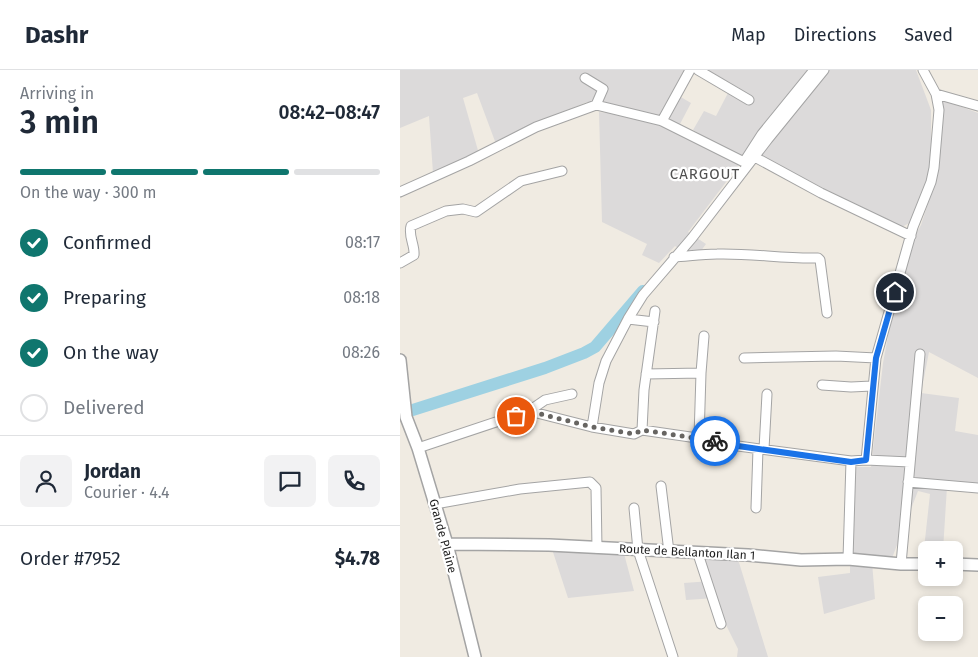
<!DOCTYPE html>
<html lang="en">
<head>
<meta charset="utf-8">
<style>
	body { margin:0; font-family:"Fira Sans",sans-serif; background:#f2f2f3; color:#1f2937; height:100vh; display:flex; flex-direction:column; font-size:19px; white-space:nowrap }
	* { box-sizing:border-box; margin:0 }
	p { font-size:16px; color:#747a83 }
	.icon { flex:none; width:28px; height:28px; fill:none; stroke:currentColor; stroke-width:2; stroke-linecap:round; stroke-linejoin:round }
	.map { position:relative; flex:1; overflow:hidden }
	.sheet { display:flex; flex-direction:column; background:#fff; width:400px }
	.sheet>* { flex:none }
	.controls { position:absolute; left:518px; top:471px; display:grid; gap:10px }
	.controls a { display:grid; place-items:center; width:45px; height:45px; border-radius:8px; background:#fff; box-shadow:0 2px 8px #0003; font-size:25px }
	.pin { position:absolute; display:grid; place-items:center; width:42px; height:42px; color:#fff; margin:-21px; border:2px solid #fff; border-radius:50%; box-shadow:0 1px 5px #0007 }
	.courier { position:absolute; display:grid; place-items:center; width:50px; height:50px; margin:-25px; border:4px solid #1a73e8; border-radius:50%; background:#fff; color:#222; box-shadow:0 1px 6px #0007 }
	.summary em { font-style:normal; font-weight:600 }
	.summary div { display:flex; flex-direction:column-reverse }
	.summary { display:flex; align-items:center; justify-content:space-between; height:85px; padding:0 20px }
	h1 { font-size:32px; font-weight:600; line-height:38px }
	.bar { display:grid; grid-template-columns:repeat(4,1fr); gap:8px 5px; align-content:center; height:60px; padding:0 20px }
	.bar i { height:6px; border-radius:4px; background:#e0e1e3 }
	.bar .active { background:#0f766e }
	.bar p { grid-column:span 4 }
	.line { display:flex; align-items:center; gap:12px; padding:0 20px; border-top:1px solid #e0e1e3 }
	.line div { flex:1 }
	.round { display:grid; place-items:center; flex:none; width:52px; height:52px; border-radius:8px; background:#f2f2f3 }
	ol { padding:0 20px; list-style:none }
	li { display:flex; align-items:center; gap:15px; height:55px }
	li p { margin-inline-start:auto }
	li .icon { padding:5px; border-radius:50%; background:#0f766e; color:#fff; stroke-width:4 }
	li:last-child { color:#747a83 }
	li i { width:28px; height:28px; border:2px solid #e0e1e3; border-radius:50% }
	header { display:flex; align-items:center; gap:30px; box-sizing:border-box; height:70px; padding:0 25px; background:#fff; border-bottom:1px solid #e0e1e3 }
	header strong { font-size:24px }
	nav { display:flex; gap:28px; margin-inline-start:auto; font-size:18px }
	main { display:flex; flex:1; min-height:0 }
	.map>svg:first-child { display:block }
	.residential { fill:#dcdada }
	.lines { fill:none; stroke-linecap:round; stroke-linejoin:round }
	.river { stroke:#9ed1e2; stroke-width:12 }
	.minor-casing { stroke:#a4a4a4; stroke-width:11 }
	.tertiary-casing { stroke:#a4a4a4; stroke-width:14 }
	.minor { stroke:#fff; stroke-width:9 }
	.tertiary { stroke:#fff; stroke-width:11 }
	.done { stroke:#676562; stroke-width:5; stroke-dasharray:0 9 }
	.route { stroke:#1a73e8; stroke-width:6 }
	.labels { text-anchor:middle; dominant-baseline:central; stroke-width:4.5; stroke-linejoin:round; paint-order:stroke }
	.street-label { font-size:12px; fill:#1d1d1d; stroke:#fff }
	.quarter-label { font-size:15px; letter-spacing:1px; fill:#505050; stroke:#fff }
</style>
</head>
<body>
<header>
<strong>Dashr</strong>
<nav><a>Map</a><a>Directions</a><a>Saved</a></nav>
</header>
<main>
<section class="sheet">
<div class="summary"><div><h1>3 min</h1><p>Arriving in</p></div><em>08:42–08:47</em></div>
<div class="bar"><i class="active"></i><i class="active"></i><i class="active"></i><i></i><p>On the way · 300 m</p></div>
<ol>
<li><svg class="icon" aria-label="check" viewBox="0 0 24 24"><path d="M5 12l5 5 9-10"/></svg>Confirmed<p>08:17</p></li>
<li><svg class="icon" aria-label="check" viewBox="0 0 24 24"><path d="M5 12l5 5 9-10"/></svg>Preparing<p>08:18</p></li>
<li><svg class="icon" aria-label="check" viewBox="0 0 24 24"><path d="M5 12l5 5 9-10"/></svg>On the way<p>08:26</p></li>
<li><i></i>Delivered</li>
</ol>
<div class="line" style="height:90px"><a class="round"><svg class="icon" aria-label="person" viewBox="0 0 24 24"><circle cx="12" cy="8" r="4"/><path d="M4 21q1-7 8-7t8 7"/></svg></a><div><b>Jordan</b><p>Courier · 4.4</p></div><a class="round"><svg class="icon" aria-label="chat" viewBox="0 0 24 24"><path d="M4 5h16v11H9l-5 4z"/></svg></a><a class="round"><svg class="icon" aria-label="phone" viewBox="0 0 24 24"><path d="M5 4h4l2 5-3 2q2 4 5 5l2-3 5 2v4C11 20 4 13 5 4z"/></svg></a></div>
<div class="line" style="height:65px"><div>Order #7952</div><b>$4.78</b></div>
</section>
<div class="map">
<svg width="578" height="587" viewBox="0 0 578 587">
	<rect width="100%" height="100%" fill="#f0ebe2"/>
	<path class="residential" d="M 0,0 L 413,0 L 340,89 L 293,60 L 304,41 L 316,46 L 329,21 L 295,1 L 279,26 L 291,33 L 280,54 L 228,39 L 187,32 L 134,54 L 96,74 L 77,23 L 63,28 L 79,84 L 33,103 L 29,46 L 0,58 Z
		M 425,0 L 516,0 L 531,40 L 531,94 L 528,111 L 515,150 L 500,158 L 359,85 Z
		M 533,26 L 578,43 L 578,308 L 529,282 L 521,323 L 559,328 L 555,361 L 578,365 L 578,418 L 547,417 L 543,480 L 526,480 L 526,489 L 523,488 L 530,424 L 518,421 L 492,488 L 451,487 L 452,422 L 455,397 L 471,397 L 483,293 L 494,234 L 514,167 L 521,155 L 539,99 L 538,41 Z
		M 199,42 L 225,45 L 287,64 L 339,95 L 288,162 L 306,174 L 295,189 L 275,176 L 259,193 L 242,185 L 247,174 L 202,152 Z
		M 151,476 L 223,480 L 234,521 L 168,528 Z
		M 303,486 L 337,486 L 368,587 L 337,587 L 338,579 L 325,553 L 316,528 L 286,530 L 284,513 L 311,511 Z
		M 472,492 L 475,529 L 424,544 L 418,507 L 450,503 L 450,494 Z"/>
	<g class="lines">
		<path class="river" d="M 0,344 L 145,298 L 184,283 L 195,277 L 243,221"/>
		<defs>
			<path id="minor" d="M 298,0 L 349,30
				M 185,8 L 203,19 L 196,35
				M 536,24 L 578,36
				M 262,51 L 290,0
				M 351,85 L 421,123 L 511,166
				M 0,122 L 69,91 L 136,57 L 196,35 L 262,51 L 344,92 L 362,64 L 414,0
				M 274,187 C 289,186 303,184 317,184 C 351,183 384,189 418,188 L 420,190 L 427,243
				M 0,193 L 14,185 C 15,175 8,166 11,156 L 46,141 L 63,139 L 76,142 L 121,111 L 162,101
				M 228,249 L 254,252
				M 344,288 L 436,286 L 476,288
				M 246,304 L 301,303
				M 422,315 L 451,317 L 472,316
				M 129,341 L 145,330 L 172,324
				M 192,357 L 199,313 L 206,291 L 228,249 L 243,225 L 292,168 L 368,69 L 424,0
				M 242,360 L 244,320 L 255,241
				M 299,368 L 301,303 L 304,266
				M 18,378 L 129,341 L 192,357 L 234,364 L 242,360 L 304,369 L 338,376 L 451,391
				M 364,379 L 367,324
				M 466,390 L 510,392
				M 508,412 L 578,418
				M 261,416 L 269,482
				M 35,434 L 120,419 L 190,412 L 196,418 L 197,478
				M 234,438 L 238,480 L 273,587
				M 356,438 L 358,379
				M 298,484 L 321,554
				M 448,489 L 451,391 L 466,390 L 476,288 L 513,157 L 531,112 L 534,98 L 539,40 L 536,24 L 523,0
				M 501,494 L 520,284"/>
			<path id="tertiary" d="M 0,290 L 6,347 L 18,378 L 47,474 L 75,587
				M 47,474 L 149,475 L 348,485 L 401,490 L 448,489 L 501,494 L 526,494
				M 554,494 L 578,495"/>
		</defs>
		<use href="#minor" class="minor-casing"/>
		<use href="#tertiary" class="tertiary-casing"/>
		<use href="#minor" class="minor"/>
		<use href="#tertiary" class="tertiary"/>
	</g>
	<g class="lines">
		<path class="done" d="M 116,346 L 129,341 L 192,357 L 234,364 L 242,360 L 315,371"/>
		<path class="route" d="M 315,371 L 338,376 L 451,392 L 466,390 L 476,288 L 495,222"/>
	</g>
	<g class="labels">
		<g class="street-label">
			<text transform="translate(43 466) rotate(75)">Grande Plaine</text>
			<text transform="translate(287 482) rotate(3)">Route de Bellanton Ilan 1</text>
		</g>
		<g class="quarter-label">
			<text x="305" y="104">CARGOUT</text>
		</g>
	</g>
</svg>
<div class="controls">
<a>+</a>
<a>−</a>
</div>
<div class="pin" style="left:116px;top:346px;background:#ea580c"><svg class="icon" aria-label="bag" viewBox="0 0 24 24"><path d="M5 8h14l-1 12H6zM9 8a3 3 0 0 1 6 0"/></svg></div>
<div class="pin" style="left:495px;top:222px;background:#1f2937"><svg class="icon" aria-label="home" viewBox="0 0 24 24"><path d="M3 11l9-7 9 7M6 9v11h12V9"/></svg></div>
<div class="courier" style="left:315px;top:371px"><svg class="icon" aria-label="bike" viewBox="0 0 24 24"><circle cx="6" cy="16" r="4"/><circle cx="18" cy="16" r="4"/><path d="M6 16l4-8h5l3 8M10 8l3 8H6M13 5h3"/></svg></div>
</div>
</main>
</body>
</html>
